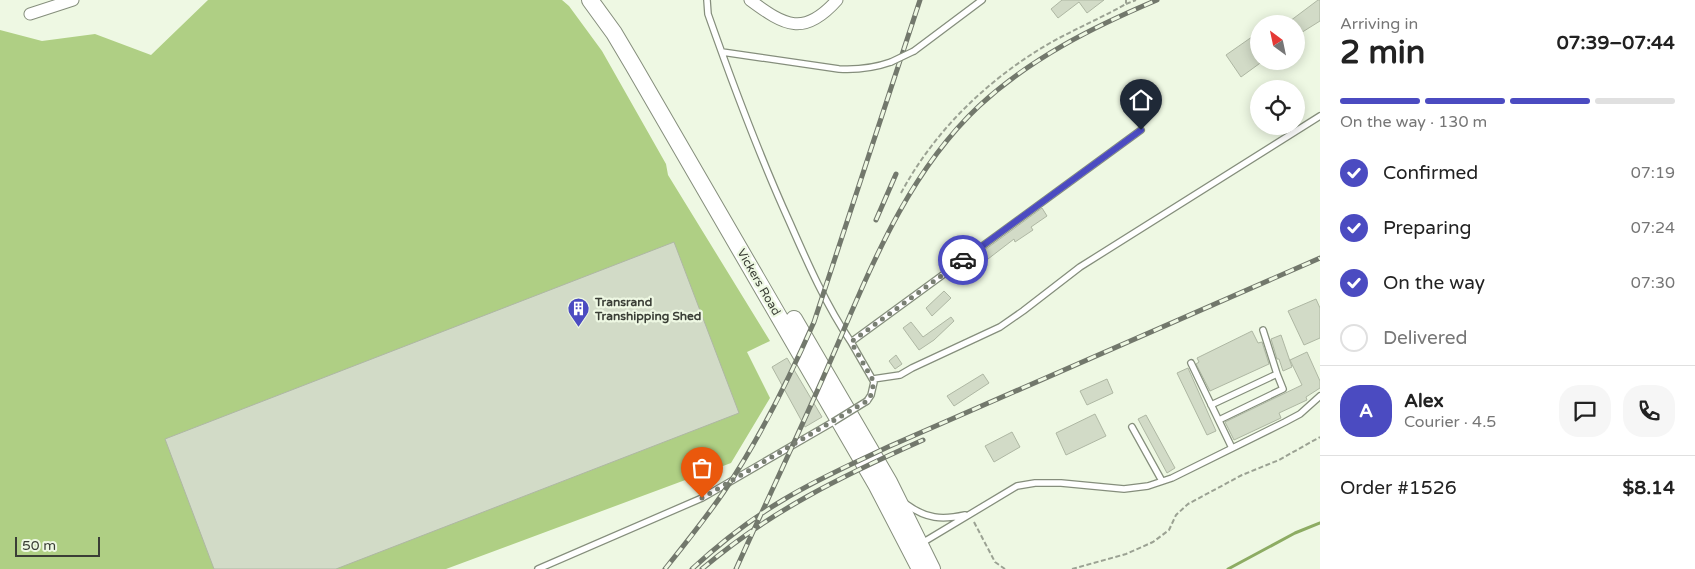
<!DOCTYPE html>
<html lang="en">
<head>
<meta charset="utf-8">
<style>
	body { margin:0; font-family:"Varela Round",sans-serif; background:#f6f6f6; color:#222; height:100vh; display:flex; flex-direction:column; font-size:19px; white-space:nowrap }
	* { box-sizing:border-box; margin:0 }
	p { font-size:16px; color:#767676 }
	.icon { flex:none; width:28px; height:28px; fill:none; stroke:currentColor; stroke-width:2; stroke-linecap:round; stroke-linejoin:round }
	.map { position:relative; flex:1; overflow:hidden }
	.sheet { display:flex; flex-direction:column; background:#fff; width:375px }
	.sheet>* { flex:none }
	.needle { width:32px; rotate:327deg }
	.buttons { position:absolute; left:1250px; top:15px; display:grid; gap:10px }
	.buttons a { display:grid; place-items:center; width:55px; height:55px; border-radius:50%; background:#fff; box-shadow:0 2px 12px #0003; font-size:25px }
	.scale { position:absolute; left:15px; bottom:12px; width:85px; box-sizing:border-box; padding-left:5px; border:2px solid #3a3e36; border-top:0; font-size:14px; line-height:18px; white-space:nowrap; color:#3a3e36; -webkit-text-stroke:4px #eef8e3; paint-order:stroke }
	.pin { position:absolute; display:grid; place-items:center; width:42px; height:42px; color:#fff; margin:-51px -21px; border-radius:50% 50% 50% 0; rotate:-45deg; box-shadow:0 0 5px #0007 }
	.pin .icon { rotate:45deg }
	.courier { position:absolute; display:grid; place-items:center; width:50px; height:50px; margin:-25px; border:4px solid #4b4bc1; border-radius:50%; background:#fff; color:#222; box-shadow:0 1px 6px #0007 }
	.overview em { font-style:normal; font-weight:700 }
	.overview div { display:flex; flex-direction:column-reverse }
	.overview { display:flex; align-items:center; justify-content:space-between; height:85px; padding:0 20px }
	h1 { font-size:32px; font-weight:700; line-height:38px }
	.bar { display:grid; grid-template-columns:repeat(4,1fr); gap:8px 5px; align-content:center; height:60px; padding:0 20px }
	.bar i { height:6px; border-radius:4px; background:#e0e0e0 }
	.bar .active { background:#4b4bc1 }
	.bar p { grid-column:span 4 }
	.line { display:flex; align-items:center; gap:12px; padding:0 20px; border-top:1px solid #e0e0e0 }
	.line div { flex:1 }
	.round { display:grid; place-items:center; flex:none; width:52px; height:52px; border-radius:20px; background:#f6f6f6 }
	ol { padding:0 20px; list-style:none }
	li { display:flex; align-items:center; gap:15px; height:55px }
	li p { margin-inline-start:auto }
	li .icon { padding:5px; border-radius:50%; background:#4b4bc1; color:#fff; stroke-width:4 }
	li:last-child { color:#767676 }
	li i { width:28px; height:28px; border:2px solid #e0e0e0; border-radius:50% }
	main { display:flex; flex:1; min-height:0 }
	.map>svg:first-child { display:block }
	.forest { fill:#afcf84 }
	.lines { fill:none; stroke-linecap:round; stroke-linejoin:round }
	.stream { stroke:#8dac63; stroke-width:3 }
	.building { fill:#d2dbc7; stroke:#aeb7a3 }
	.service-casing { stroke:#858e7c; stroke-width:8 }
	.minor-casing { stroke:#858e7c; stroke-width:13 }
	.secondary-casing { stroke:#858e7c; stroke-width:18 }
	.path { stroke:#9ba293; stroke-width:2; stroke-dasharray:5 2.5; stroke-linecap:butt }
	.service { stroke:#fff; stroke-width:5.5 }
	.minor { stroke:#fff; stroke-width:11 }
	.secondary { stroke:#fff; stroke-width:16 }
	.rail-casing { stroke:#72786c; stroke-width:5 }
	.rail { stroke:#eef8e3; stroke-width:3; stroke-dasharray:9; stroke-linecap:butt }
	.service-bridge-casing { stroke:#858e7c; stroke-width:8; stroke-linecap:butt }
	.service-bridge { stroke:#fff; stroke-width:5.5 }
	.done { stroke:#797f73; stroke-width:5; stroke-dasharray:0 9 }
	.route { stroke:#4b4bc1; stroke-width:6 }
	.labels { text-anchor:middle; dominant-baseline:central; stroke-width:4.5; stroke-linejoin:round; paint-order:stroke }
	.street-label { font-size:12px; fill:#3a3e36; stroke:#eef8e3 }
	.poi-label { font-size:12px; font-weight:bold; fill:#3a3e36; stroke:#eef8e3; text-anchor:start }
</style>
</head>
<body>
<main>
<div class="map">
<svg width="1320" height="569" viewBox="0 0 1320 569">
	<rect width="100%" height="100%" fill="#eef8e3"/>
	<path class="forest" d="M 208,0 L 562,0 L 569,6 L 602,51 L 666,164 L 668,175 L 770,341 L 747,352 L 770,398 L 731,463 L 446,569 L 0,569 L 0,30 L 42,41 L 95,34 L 151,55 Z"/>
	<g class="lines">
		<path class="stream" d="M 1228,569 L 1295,533 L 1320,523"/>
	</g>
	<path class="building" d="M 1062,0 L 1104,0 L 1087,13 L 1079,2 L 1058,18 L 1051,9 Z
		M 1318,0 L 1320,0 L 1320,21 L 1296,36 L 1296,24 L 1286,24 Z
		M 1259,32 L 1259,61 L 1263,61 L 1241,77 L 1226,55 Z
		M 1042,208 L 1047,216 L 1031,227 L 1033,230 L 1015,242 L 1014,239 L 988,259 L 982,252 Z
		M 674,242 L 739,413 L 336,569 L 214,569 L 165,439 Z
		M 944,291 L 951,298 L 932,316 L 926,308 Z
		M 1316,299 L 1320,308 L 1320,338 L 1304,345 L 1288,311 Z
		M 951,317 L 954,321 L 934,340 L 919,350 L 903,328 L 911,322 L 923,337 Z
		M 1252,331 L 1258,343 L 1262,342 L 1269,364 L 1210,391 L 1196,364 L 1199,362 L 1197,358 Z
		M 1281,335 L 1292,367 L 1283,371 L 1279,359 L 1277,359 L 1271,339 Z
		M 1307,352 L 1320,381 L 1320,388 L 1306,397 L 1307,400 L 1279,413 L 1281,418 L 1234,440 L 1225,422 L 1302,385 L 1290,360 Z
		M 896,355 L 902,364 L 895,369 L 889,361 Z
		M 787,358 L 822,417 L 805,427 L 772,367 Z
		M 1188,368 L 1216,431 L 1207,435 L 1177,373 Z
		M 983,374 L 989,383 L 954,406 L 947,396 Z
		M 1107,379 L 1113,393 L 1087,405 L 1080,391 Z
		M 1095,414 L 1106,436 L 1066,455 L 1056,433 Z
		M 1146,415 L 1175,468 L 1167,473 L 1138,419 Z
		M 1012,432 L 1020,447 L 994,462 L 985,446 Z"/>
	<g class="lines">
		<defs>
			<path id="service" d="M 707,0 L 708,14 C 733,85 759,155 790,223 C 808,264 826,305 851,342
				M 914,51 L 982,0
				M 722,52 L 839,69 C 858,70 874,68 891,62
				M 1191,363 L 1232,448
				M 873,379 L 900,375 L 912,368 L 1000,327 L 1023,311 L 1080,267 L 1320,116
				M 867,401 L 871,395 L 874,382 L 851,342 L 1141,130
				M 1211,405 L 1277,374
				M 1219,420 L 1283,389 L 1277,374 L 1263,330
				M 1132,427 L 1162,481
				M 906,504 C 926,519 942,520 965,515
				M 922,543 L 1017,486 L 1035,483 L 1061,483 L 1124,489 L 1148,486 L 1172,478 L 1285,422 L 1300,414 L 1320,396
				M 538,569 L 702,498 L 833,422"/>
			<path id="minor" d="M 750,0 C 785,26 804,37 837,0
				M 30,14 L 73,0"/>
			<path id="secondary" d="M 590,0 L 614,33 L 633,65 L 877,486 L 920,569
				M 794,319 L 889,482 L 932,569"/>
		</defs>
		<use href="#service" class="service-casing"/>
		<use href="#minor" class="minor-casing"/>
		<use href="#secondary" class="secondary-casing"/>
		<path class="path" d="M 1126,4 L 1136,0
			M 901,193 C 935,130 988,79 1050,43 C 1075,29 1101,18 1126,4 L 1126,0
			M 974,522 L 995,562 L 1005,569
			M 1072,569 L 1126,554 L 1153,542 L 1169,530 L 1176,515 L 1188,504 L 1242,475 L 1279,460 L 1320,437"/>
		<use href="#service" class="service"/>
		<use href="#minor" class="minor"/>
		<use href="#secondary" class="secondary"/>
		<defs>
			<path id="rail" d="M 876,220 L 896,174
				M 665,569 C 685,544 705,519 723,493 C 759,440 788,381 814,322 L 920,0
				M 692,569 C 720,543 751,519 783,500 C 817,479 854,463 890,446 L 1320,258
				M 702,569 C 770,511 842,476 923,440
				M 736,569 C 768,498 802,427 833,355 C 871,267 907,174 979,106 C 1031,58 1093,27 1157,0"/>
		</defs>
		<use href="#rail" class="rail-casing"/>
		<use href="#rail" class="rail"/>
		<defs>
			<path id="service-bridge" d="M 891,62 L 914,51
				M 833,422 L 867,401"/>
		</defs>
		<use href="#service-bridge" class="service-bridge-casing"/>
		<use href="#service-bridge" class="service-bridge"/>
	</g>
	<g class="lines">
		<path class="done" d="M 702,498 L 867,401 L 871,395 L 874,382 L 851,342 L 963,260"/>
		<path class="route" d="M 963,260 L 1141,130"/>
	</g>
	<defs>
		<symbol id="building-pin" viewBox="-11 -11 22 30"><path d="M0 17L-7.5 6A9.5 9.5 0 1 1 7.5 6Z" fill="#4b4bc1" stroke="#eef8e3"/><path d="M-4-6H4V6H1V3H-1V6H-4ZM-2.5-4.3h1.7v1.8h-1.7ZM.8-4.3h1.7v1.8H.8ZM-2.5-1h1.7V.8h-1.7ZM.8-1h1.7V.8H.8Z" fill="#fff"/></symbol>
	</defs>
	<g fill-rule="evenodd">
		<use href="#building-pin" x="566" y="296" width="25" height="34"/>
	</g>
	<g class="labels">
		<g class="street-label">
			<text transform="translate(759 282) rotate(60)">Vickers Road</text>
		</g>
		<g class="poi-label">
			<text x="595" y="302">Transrand<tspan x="595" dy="14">Transhipping Shed</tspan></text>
		</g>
	</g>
</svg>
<div class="buttons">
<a><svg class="needle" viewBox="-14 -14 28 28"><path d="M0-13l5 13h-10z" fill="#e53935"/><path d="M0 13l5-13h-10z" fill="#767676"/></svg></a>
<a><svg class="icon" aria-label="locate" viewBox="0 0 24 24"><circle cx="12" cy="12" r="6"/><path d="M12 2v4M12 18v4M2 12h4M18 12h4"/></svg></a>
</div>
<div class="scale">50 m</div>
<div class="pin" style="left:702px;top:498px;background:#ea580c"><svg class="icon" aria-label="bag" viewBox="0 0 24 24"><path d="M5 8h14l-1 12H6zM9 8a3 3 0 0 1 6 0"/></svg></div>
<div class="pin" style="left:1141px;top:130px;background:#1f2937"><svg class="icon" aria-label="home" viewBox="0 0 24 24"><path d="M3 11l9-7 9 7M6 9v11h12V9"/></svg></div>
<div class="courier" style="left:963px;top:260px"><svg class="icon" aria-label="car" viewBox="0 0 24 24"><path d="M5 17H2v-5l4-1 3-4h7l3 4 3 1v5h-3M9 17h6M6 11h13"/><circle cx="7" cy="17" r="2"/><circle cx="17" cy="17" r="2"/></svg></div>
</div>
<section class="sheet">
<div class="overview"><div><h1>2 min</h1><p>Arriving in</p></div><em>07:39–07:44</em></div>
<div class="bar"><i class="active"></i><i class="active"></i><i class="active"></i><i></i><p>On the way · 130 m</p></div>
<ol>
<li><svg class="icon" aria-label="check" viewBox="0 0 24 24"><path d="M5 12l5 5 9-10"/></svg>Confirmed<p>07:19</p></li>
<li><svg class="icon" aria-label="check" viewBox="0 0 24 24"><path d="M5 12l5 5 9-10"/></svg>Preparing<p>07:24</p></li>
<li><svg class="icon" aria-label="check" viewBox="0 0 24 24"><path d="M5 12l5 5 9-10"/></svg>On the way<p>07:30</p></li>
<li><i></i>Delivered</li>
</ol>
<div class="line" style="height:90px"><b class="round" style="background:#4b4bc1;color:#fff">A</b><div><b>Alex</b><p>Courier · 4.5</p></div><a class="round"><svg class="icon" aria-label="chat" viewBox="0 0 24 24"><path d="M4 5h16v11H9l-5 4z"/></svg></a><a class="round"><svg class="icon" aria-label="phone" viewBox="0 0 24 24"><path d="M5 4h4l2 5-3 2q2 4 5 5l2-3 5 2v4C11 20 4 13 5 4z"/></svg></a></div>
<div class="line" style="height:65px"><div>Order #1526</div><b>$8.14</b></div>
</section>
</main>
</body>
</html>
